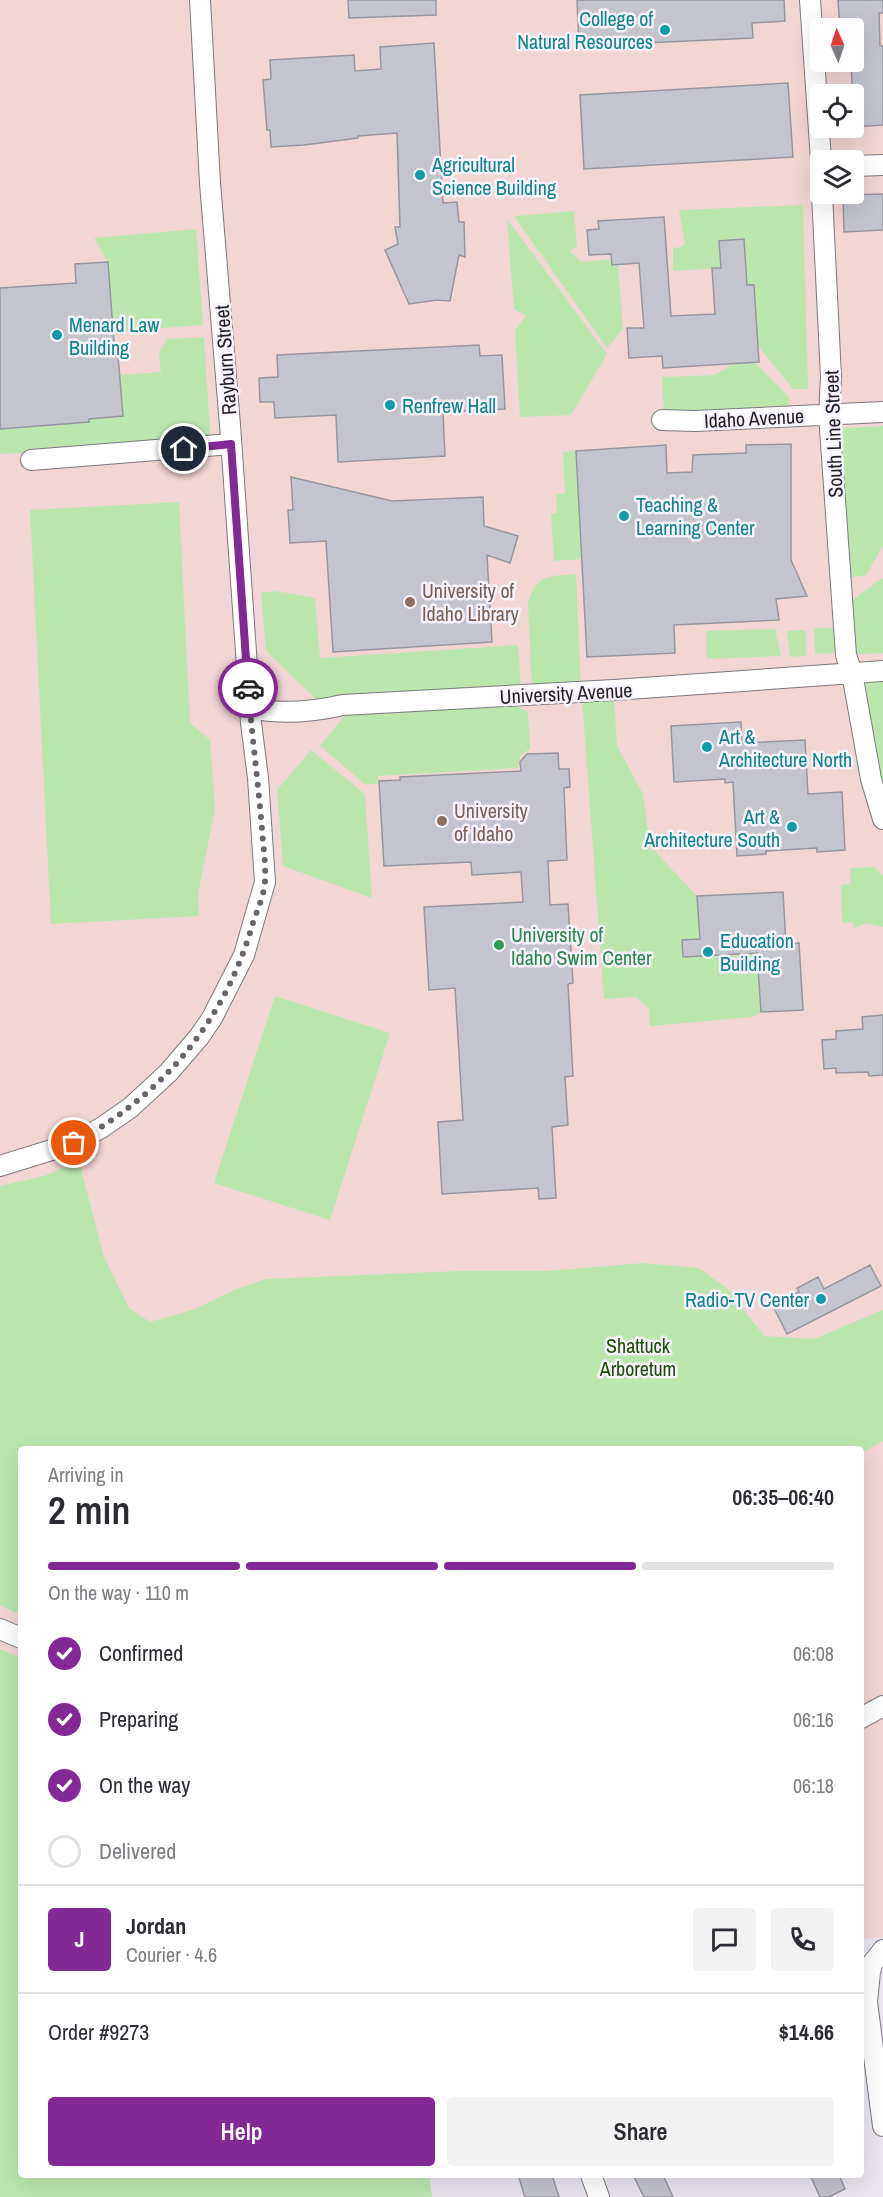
<!DOCTYPE html>
<html lang="en">
<head>
<meta charset="utf-8">
<style>
	body { margin:0; font-family:"Archivo Narrow",sans-serif; background:#f2f2f3; color:#2b2b33; height:100vh; display:flex; flex-direction:column; font-size:22px; white-space:nowrap }
	* { box-sizing:border-box; margin:0 }
	p { font-size:20px; color:#7c7c81 }
	.icon { flex:none; width:33px; height:33px; fill:none; stroke:currentColor; stroke-width:2; stroke-linecap:round; stroke-linejoin:round }
	.map { position:relative; flex:1; overflow:hidden }
	.drawer { position:absolute; left:18px; top:1446px; width:846px; height:732px; display:flex; flex-direction:column; background:#fff; border-radius:6px; box-shadow:0 6px 24px #0002 }
	.drawer>* { flex:none }
	.needle { width:39px; rotate:357deg }
	.tools { position:absolute; left:810px; top:18px; display:grid; gap:12px }
	.tools a { display:grid; place-items:center; width:54px; height:54px; border-radius:6px; background:#fff; box-shadow:0 6px 24px #0002; font-size:30px }
	.pin { position:absolute; display:grid; place-items:center; width:51px; height:51px; color:#fff; margin:-26px; border:3px solid #fff; border-radius:50%; box-shadow:0 2px 6px #0007 }
	.courier { position:absolute; display:grid; place-items:center; width:60px; height:60px; margin:-30px; border:4px solid #832996; border-radius:50%; background:#fff; color:#222; box-shadow:0 2px 8px #0007 }
	.headline em { font-style:normal; font-weight:600 }
	.headline div { display:flex; flex-direction:column-reverse }
	.headline { display:flex; align-items:center; justify-content:space-between; height:102px; padding:0 30px }
	h1 { font-size:39px; font-weight:600; line-height:45px }
	.bar { display:grid; grid-template-columns:repeat(4,1fr); gap:9px 6px; align-content:center; height:72px; padding:0 30px }
	.bar i { height:8px; border-radius:4px; background:#e1e1e2 }
	.bar .on { background:#832996 }
	.bar p { grid-column:span 4 }
	.line { display:flex; align-items:center; gap:15px; padding:0 30px; border-top:2px solid #e1e1e2 }
	.line div { flex:1 }
	.round { display:grid; place-items:center; flex:none; width:63px; height:63px; border-radius:6px; background:#f2f2f3 }
	ol { padding:0 30px; list-style:none }
	li { display:flex; align-items:center; gap:18px; height:66px }
	li p { margin-inline-start:auto }
	li .icon { padding:6px; border-radius:50%; background:#832996; color:#fff; stroke-width:4 }
	li:last-child { color:#7c7c81 }
	li i { width:33px; height:33px; border:3px solid #e1e1e2; border-radius:50% }
	.primary-button { display:flex; gap:12px; margin-top:auto; padding:12px 30px }
	.primary-button a { flex:1; height:69px; border-radius:6px; background:#832996; color:#fff; font-size:24px; font-weight:600; line-height:69px; text-align:center }
	.primary-button a+a { background:#f2f2f3; color:#2b2b33 }
	.map>svg:first-child { display:block }
	.education { fill:#f1d6d4; fill-rule:evenodd }
	.green { fill:#bbe7af }
	.building { fill:#c4c4cf; stroke:#9696a0; stroke-width:1.5 }
	.lines { fill:none; stroke-linecap:round; stroke-linejoin:round }
	.street-casing { stroke:#7d7881; stroke-width:22 }
	.street { stroke:#fff; stroke-width:20 }
	.done { stroke:#67646a; stroke-width:6; stroke-dasharray:0 10.8 }
	.route { stroke:#832996; stroke-width:8 }
	.culture-dot { fill:#0f9aa8; stroke:#f7f2fc; stroke-width:2 }
	.education-dot { fill:#8d6e63; stroke:#f7f2fc; stroke-width:2 }
	.leisure-dot { fill:#2e9e5b; stroke:#f7f2fc; stroke-width:2 }
	.labels { text-anchor:middle; dominant-baseline:central; stroke-width:5; stroke-linejoin:round; paint-order:stroke }
	.culture-label { font-size:20px; fill:#0d838f; stroke:#f7f2fc; text-anchor:start }
	.street-label { font-size:20px; fill:#211f22; stroke:#f7f2fc }
	.education-label { font-size:20px; fill:#785e54; stroke:#f7f2fc; text-anchor:start }
	.leisure-label { font-size:20px; fill:#27864d; stroke:#f7f2fc; text-anchor:start }
	.park-label { font-size:20px; fill:#195001; stroke:#f7f2fc }
</style>
</head>
<body>
<div class="map">
<svg width="883" height="2197" viewBox="0 0 883 2197">
	<rect width="100%" height="100%" fill="#eae5ef"/>
	<path class="education" d="M 0,0 L 883,0 L 883,1937 L 861,1939 L 861,1449 L 21,1449 L 21,2175 L 429,2175 L 432,2197 L 0,2197 ZM 820,28 L 854,28 L 854,62 L 820,62 ZM 820,94 L 854,94 L 854,128 L 820,128 ZM 820,160 L 854,160 L 854,194 L 820,194 Z"/>
	<path class="green" d="M 803,205 L 808,389 L 793,389 L 758,346 L 754,285 L 747,285 L 744,240 L 720,241 L 721,268 L 673,271 L 673,248 L 681,247 L 685,244 L 679,210 Z
		M 574,211 L 577,246 L 570,251 L 581,262 L 612,259 L 618,264 L 623,329 L 607,348 L 514,216 Z
		M 507,219 L 607,354 L 571,415 L 520,417 L 515,331 L 526,316 L 514,309 Z
		M 196,229 L 203,325 L 113,332 L 108,262 L 94,238 Z
		M 204,337 L 210,431 L 206,438 L 105,448 L 0,454 L 0,429 L 89,422 L 89,411 L 123,416 L 120,375 L 161,372 L 159,352 L 167,339 Z
		M 747,355 L 789,397 L 788,407 L 664,415 L 662,377 L 715,375 Z
		M 883,426 L 883,546 L 866,575 L 841,579 L 831,429 Z
		M 576,451 L 582,559 L 554,561 L 551,514 L 557,513 L 556,494 L 565,493 L 563,452 Z
		M 179,502 L 190,723 L 210,740 L 215,809 L 198,894 L 199,916 L 51,924 L 30,510 Z
		M 576,574 L 581,686 L 532,688 L 528,604 C 535,574 550,576 576,574 Z
		M 881,579 L 883,579 L 883,653 L 846,655 L 850,602 Z
		M 276,591 L 315,598 L 320,658 L 518,645 L 521,687 L 315,698 L 266,651 L 261,593 Z
		M 814,628 L 834,628 L 835,653 L 815,654 Z
		M 775,629 L 781,656 L 707,659 L 706,631 Z
		M 805,630 L 806,656 L 790,657 L 787,631 Z
		M 883,671 L 883,819 L 852,673 Z
		M 614,697 L 617,746 L 643,794 L 650,846 L 697,896 L 700,939 L 683,957 L 732,954 L 757,949 L 761,1012 L 753,1017 L 650,1026 L 649,1009 L 636,997 L 604,999 L 582,699 Z
		M 513,704 L 528,712 L 530,749 L 520,755 L 518,768 L 378,776 L 378,784 L 365,784 L 320,746 L 346,714 Z
		M 311,750 L 365,794 L 372,898 L 283,866 L 277,790 Z
		M 874,867 L 883,875 L 883,927 L 866,923 L 854,928 L 853,922 L 842,923 L 841,885 L 851,884 L 850,868 Z
		M 275,996 L 390,1033 L 330,1220 L 214,1183 Z
		M 79,1161 L 104,1257 L 129,1308 L 150,1322 L 195,1309 L 234,1290 L 266,1279 L 459,1271 L 547,1271 L 643,1263 L 699,1268 L 728,1289 L 764,1336 L 814,1339 L 883,1310 L 883,1441 L 861,1453 L 861,1449 L 21,1449 L 21,1615 L 0,1605 L 0,1186 L 44,1176 Z
		M 0,1649 L 21,1658 L 21,2175 L 429,2175 L 432,2197 L 0,2197 Z"/>
	<path class="building" d="M 348,0 L 436,0 L 436,15 L 349,18 Z
		M 577,0 L 784,0 L 785,21 L 752,23 L 753,38 L 579,46 Z
		M 838,0 L 883,0 L 883,13 L 879,13 L 880,46 L 883,46 L 883,125 L 854,127 L 851,62 L 854,62 L 854,28 L 840,28 Z
		M 434,43 L 443,203 L 457,202 L 459,222 L 464,222 L 465,257 L 459,255 L 450,301 L 437,300 L 409,304 L 385,250 L 398,244 L 395,227 L 400,227 L 397,133 L 358,136 L 358,138 L 304,145 L 271,147 L 270,130 L 267,130 L 263,80 L 271,79 L 270,60 L 354,55 L 355,71 L 381,69 L 380,47 Z
		M 788,83 L 793,157 L 584,169 L 580,95 Z
		M 883,194 L 883,230 L 844,232 L 843,195 Z
		M 664,217 L 671,316 L 715,314 L 712,268 L 721,268 L 719,241 L 744,239 L 747,285 L 754,285 L 759,362 L 663,368 L 662,356 L 629,358 L 627,328 L 644,328 L 639,263 L 612,265 L 611,254 L 589,255 L 587,230 L 599,229 L 598,221 Z
		M 108,262 L 114,343 L 117,343 L 123,416 L 89,419 L 89,422 L 0,429 L 0,288 L 76,283 L 75,264 Z
		M 479,345 L 480,356 L 502,355 L 505,409 L 443,412 L 445,456 L 338,462 L 336,415 L 275,418 L 274,402 L 260,402 L 259,378 L 278,377 L 277,355 Z
		M 791,444 L 791,560 L 807,596 L 776,599 L 779,620 L 674,625 L 675,653 L 587,657 L 576,451 L 666,445 L 667,473 L 692,472 L 693,455 L 746,453 L 746,445 Z
		M 291,477 L 392,501 L 483,497 L 484,526 L 518,536 L 510,563 L 487,555 L 492,642 L 333,652 L 326,541 L 290,543 L 288,510 L 293,510 Z
		M 741,722 L 742,743 L 805,740 L 808,794 L 842,792 L 845,850 L 817,852 L 817,848 L 766,851 L 766,854 L 737,856 L 733,782 L 725,783 L 725,779 L 674,782 L 671,726 Z
		M 558,753 L 559,769 L 569,769 L 570,787 L 564,788 L 567,860 L 548,861 L 550,905 L 568,904 L 573,983 L 568,984 L 573,1076 L 565,1077 L 568,1125 L 552,1127 L 556,1198 L 539,1199 L 538,1188 L 442,1194 L 438,1122 L 463,1120 L 455,988 L 429,990 L 424,907 L 523,902 L 521,872 L 472,875 L 471,862 L 384,866 L 379,781 L 400,780 L 400,777 L 521,771 L 520,762 L 527,754 Z
		M 783,892 L 786,944 L 799,943 L 803,1010 L 761,1012 L 757,953 L 683,957 L 682,940 L 700,939 L 697,896 Z
		M 883,1015 L 883,1075 L 869,1076 L 868,1072 L 836,1073 L 836,1068 L 824,1069 L 822,1040 L 836,1039 L 836,1031 L 863,1029 L 862,1017 Z
		M 870,1265 L 881,1286 L 787,1334 L 773,1306 L 799,1292 L 797,1288 L 818,1277 L 824,1289 Z
		M 518,2175 L 552,2175 L 559,2197 L 525,2197 Z
		M 633,2175 L 663,2175 L 673,2197 L 644,2197 Z
		M 810,2175 L 839,2175 L 845,2189 L 829,2197 L 820,2197 Z"/>
	<g class="lines">
		<defs>
			<path id="street" d="M 810,0 L 821,160
				M 854,166 L 883,165
				M 822,194 L 831,377 L 829,415 L 846,655 L 852,673 L 871,779 L 883,819
				M 662,420 L 695,421 L 883,412
				M 31,460 L 231,444
				M 250,708 C 281,715 312,712 343,705 L 614,690 L 883,671
				M 0,1166 L 74,1143 L 101,1128 L 130,1108 L 168,1073 L 199,1037 L 212,1018 L 244,955 L 265,882 L 258,778 L 251,723 L 230,425 L 210,183 L 200,0
				M 0,1629 L 21,1638
				M 861,1718 L 883,1706
				M 883,1950 L 872,1964 L 870,1972 L 867,2002 L 883,2126
				M 591,2175 L 599,2197"/>
		</defs>
		<use href="#street" class="street-casing"/>
		<use href="#street" class="street"/>
	</g>
	<g class="lines">
		<path class="done" d="M 74,1143 C 163,1095 225,1021 253,923 C 257,910 265,894 265,879 C 266,863 263,846 262,829 C 258,782 252,735 248,688"/>
		<path class="route" d="M 184,449 L 231,444 L 248,688"/>
	</g>
	<g class="culture-dot">
		<circle cx="665" cy="30" r="6"/>
		<circle cx="420" cy="175" r="6"/>
		<circle cx="57" cy="335" r="6"/>
		<circle cx="390" cy="405" r="6"/>
		<circle cx="624" cy="516" r="6"/>
		<circle cx="707" cy="747" r="6"/>
		<circle cx="792" cy="827" r="6"/>
		<circle cx="708" cy="952" r="6"/>
		<circle cx="821" cy="1299" r="6"/>
	</g>
	<g class="education-dot">
		<circle cx="410" cy="602" r="6"/>
		<circle cx="442" cy="821" r="6"/>
	</g>
	<circle class="leisure-dot" cx="499" cy="945" r="6"/>
	<g class="labels">
		<g class="culture-label">
			<text x="653" y="18" text-anchor="end">College of<tspan x="653" dy="23">Natural Resources</tspan></text>
			<text x="432" y="164">Agricultural<tspan x="432" dy="23">Science Building</tspan></text>
			<text x="69" y="324">Menard Law<tspan x="69" dy="23">Building</tspan></text>
			<text x="402" y="405">Renfrew Hall</text>
			<text x="636" y="504">Teaching &amp;<tspan x="636" dy="23">Learning Center</tspan></text>
			<text x="719" y="736">Art &amp;<tspan x="719" dy="23">Architecture North</tspan></text>
			<text x="780" y="816" text-anchor="end">Art &amp;<tspan x="780" dy="23">Architecture South</tspan></text>
			<text x="720" y="940">Education<tspan x="720" dy="23">Building</tspan></text>
			<text x="809" y="1299" text-anchor="end">Radio-TV Center</text>
		</g>
		<g class="street-label">
			<text transform="translate(225 360) rotate(-94)">Rayburn Street</text>
			<text transform="translate(754 418) rotate(-3)">Idaho Avenue</text>
			<text transform="translate(833 434) rotate(-92)">South Line Street</text>
			<text transform="translate(566 693) rotate(-3)">University Avenue</text>
		</g>
		<g class="education-label">
			<text x="422" y="590">University of<tspan x="422" dy="23">Idaho Library</tspan></text>
			<text x="454" y="810">University<tspan x="454" dy="23">of Idaho</tspan></text>
		</g>
		<g class="leisure-label">
			<text x="511" y="934">University of<tspan x="511" dy="23">Idaho Swim Center</tspan></text>
		</g>
		<g class="park-label">
			<text x="638" y="1345">Shattuck<tspan x="638" dy="23">Arboretum</tspan></text>
		</g>
	</g>
</svg>
<div class="tools">
<a><svg class="needle" viewBox="-14 -14 28 28"><path d="M0-13l5 13h-10z" fill="#e53935"/><path d="M0 13l5-13h-10z" fill="#7c7c81"/></svg></a>
<a><svg class="icon" aria-label="locate" viewBox="0 0 24 24"><circle cx="12" cy="12" r="6"/><path d="M12 2v4M12 18v4M2 12h4M18 12h4"/></svg></a>
<a><svg class="icon" aria-label="layers" viewBox="0 0 24 24"><path d="M12 4l9 5-9 5-9-5zM3 14l9 5 9-5"/></svg></a>
</div>
<div class="pin" style="left:74px;top:1143px;background:#ea580c"><svg class="icon" aria-label="bag" viewBox="0 0 24 24"><path d="M5 8h14l-1 12H6zM9 8a3 3 0 0 1 6 0"/></svg></div>
<div class="pin" style="left:184px;top:449px;background:#1f2937"><svg class="icon" aria-label="home" viewBox="0 0 24 24"><path d="M3 11l9-7 9 7M6 9v11h12V9"/></svg></div>
<div class="courier" style="left:248px;top:688px"><svg class="icon" aria-label="car" viewBox="0 0 24 24"><path d="M5 17H2v-5l4-1 3-4h7l3 4 3 1v5h-3M9 17h6M6 11h13"/><circle cx="7" cy="17" r="2"/><circle cx="17" cy="17" r="2"/></svg></div>
<section class="drawer">
<div class="headline"><div><h1>2 min</h1><p>Arriving in</p></div><em>06:35–06:40</em></div>
<div class="bar"><i class="on"></i><i class="on"></i><i class="on"></i><i></i><p>On the way · 110 m</p></div>
<ol>
<li><svg class="icon" aria-label="check" viewBox="0 0 24 24"><path d="M5 12l5 5 9-10"/></svg>Confirmed<p>06:08</p></li>
<li><svg class="icon" aria-label="check" viewBox="0 0 24 24"><path d="M5 12l5 5 9-10"/></svg>Preparing<p>06:16</p></li>
<li><svg class="icon" aria-label="check" viewBox="0 0 24 24"><path d="M5 12l5 5 9-10"/></svg>On the way<p>06:18</p></li>
<li><i></i>Delivered</li>
</ol>
<div class="line" style="height:108px"><b class="round" style="background:#832996;color:#fff">J</b><div><b>Jordan</b><p>Courier · 4.6</p></div><a class="round"><svg class="icon" aria-label="chat" viewBox="0 0 24 24"><path d="M4 5h16v11H9l-5 4z"/></svg></a><a class="round"><svg class="icon" aria-label="phone" viewBox="0 0 24 24"><path d="M5 4h4l2 5-3 2q2 4 5 5l2-3 5 2v4C11 20 4 13 5 4z"/></svg></a></div>
<div class="line" style="height:78px"><div>Order #9273</div><b>$14.66</b></div>
<div class="primary-button"><a>Help</a><a>Share</a></div>
</section>
</div>
</body>
</html>
